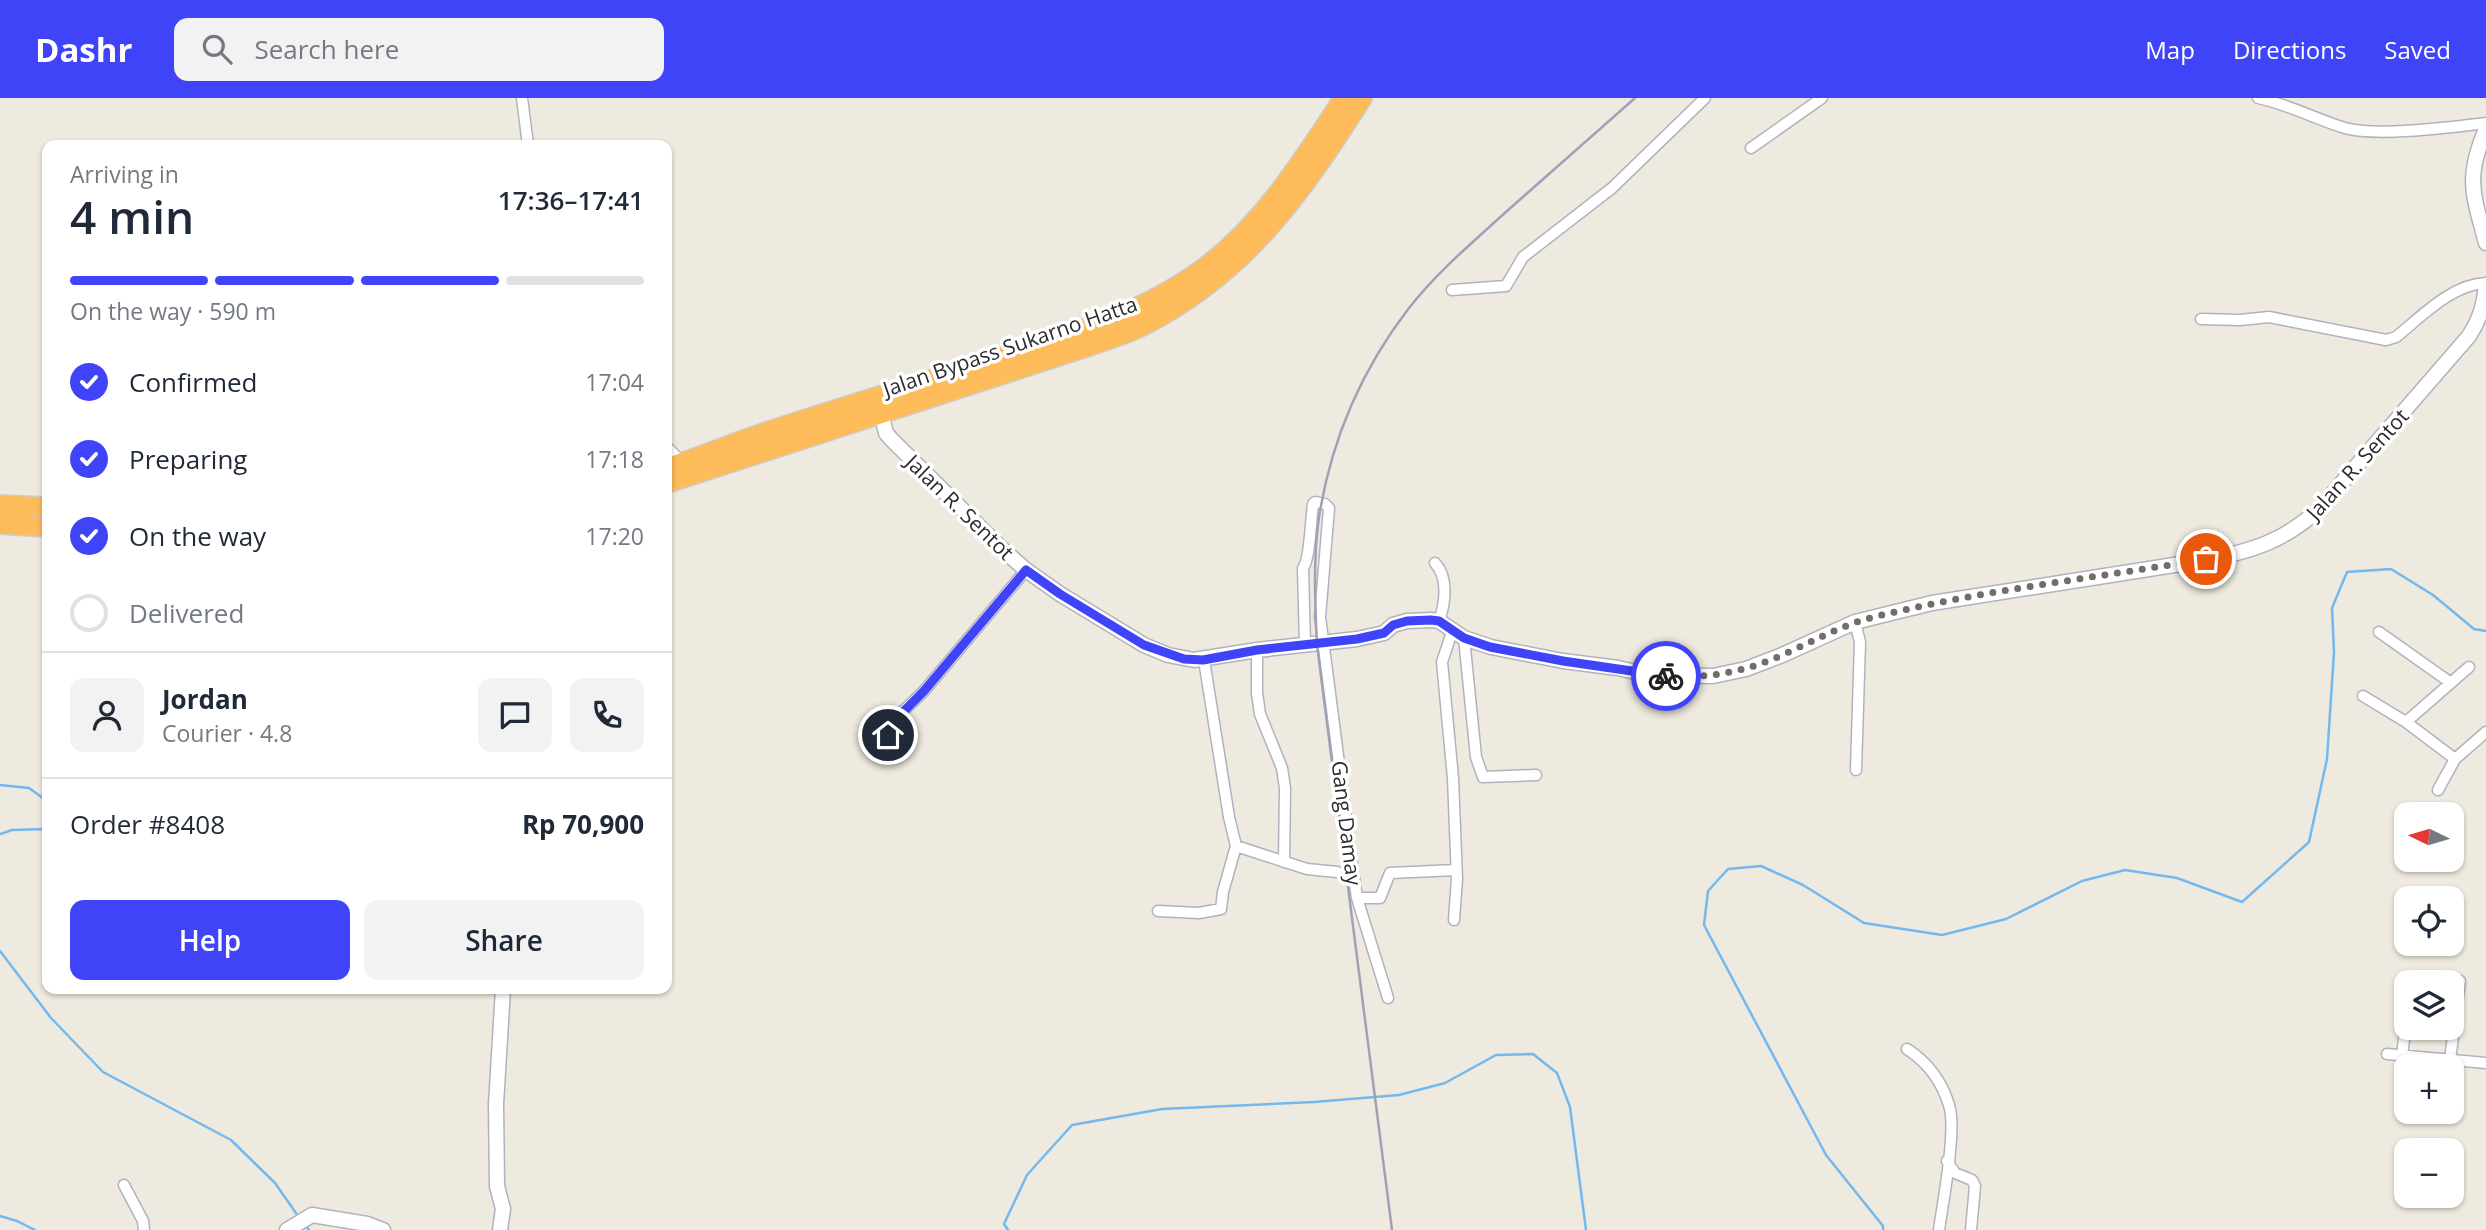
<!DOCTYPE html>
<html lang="en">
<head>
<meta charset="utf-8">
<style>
	body { margin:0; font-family:"Open Sans",sans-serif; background:#f2f2f3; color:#1f2937; height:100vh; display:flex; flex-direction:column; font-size:26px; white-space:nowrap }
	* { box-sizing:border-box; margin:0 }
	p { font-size:23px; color:#747a83 }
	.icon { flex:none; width:38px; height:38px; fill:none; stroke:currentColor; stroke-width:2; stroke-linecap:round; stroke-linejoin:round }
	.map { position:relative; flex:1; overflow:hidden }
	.panel { position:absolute; left:42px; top:42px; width:630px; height:854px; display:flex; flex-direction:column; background:#fff; border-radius:14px; box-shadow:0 2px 5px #0004 }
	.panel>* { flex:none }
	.needle { width:46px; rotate:275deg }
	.controls { position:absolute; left:2394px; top:704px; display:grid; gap:14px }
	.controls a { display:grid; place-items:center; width:70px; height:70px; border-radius:14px; background:#fff; box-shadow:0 2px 5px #0004; font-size:35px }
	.pin { position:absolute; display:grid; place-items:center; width:60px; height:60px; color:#fff; margin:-30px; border:4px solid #fff; border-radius:50%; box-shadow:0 2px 7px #0007 }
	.courier { position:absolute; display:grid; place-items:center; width:70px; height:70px; margin:-35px; border:5px solid #4044f9; border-radius:50%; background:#fff; color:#222; box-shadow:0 2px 9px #0007 }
	.overview em { font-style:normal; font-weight:600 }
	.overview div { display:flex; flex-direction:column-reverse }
	.overview { display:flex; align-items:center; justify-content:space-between; height:119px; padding:0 28px }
	h1 { font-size:46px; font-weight:600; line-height:52px }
	.bar { display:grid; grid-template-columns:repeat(4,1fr); gap:10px 7px; align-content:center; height:84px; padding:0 28px }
	.bar i { height:9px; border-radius:5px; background:#e0e1e3 }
	.bar .current { background:#4044f9 }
	.bar p { grid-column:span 4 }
	.line { display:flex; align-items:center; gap:18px; padding:0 28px; border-top:2px solid #e0e1e3 }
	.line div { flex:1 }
	.round { display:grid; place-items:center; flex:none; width:74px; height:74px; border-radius:14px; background:#f2f2f3 }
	ol { padding:0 28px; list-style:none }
	li { display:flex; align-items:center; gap:21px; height:77px }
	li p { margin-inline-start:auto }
	li .icon { padding:7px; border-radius:50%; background:#4044f9; color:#fff; stroke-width:4 }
	li:last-child { color:#747a83 }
	li i { width:38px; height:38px; border:4px solid #e0e1e3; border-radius:50% }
	.action { display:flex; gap:14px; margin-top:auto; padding:14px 28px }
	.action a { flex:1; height:80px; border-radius:14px; background:#4044f9; color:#fff; font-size:28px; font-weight:600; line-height:80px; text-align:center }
	.action a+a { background:#f2f2f3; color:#1f2937 }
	header { display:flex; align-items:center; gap:42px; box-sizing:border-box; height:98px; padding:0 35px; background:#4044f9; color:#fff }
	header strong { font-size:33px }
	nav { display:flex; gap:38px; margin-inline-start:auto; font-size:24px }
	.search { width:490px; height:63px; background:#f2f2f3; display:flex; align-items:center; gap:18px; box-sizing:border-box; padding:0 24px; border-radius:14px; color:#747a83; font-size:26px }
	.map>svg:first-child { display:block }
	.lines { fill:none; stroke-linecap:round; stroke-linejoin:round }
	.stream { stroke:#73b9ef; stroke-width:2.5 }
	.street-casing { stroke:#b2b2bf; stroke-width:13 }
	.secondary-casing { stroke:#b2b2bf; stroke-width:17 }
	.highway-casing { stroke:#ccc; stroke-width:22 }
	.street { stroke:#fff; stroke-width:10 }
	.secondary { stroke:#fff; stroke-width:14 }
	.highway { stroke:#febb59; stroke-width:19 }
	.rail { stroke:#a1a1b6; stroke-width:2.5 }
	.done { stroke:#706e6b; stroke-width:7; stroke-dasharray:0 12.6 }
	.route { stroke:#4044f9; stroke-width:9 }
	.labels { text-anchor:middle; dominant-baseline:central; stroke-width:7; stroke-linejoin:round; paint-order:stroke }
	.street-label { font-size:21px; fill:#2c2c2c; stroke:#fff }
</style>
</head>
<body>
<header>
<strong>Dashr</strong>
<div class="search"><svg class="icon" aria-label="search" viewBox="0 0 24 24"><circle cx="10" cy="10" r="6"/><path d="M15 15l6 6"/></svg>Search here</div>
<nav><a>Map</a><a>Directions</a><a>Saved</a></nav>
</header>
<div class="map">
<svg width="2486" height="1132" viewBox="0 0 2486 1132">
	<rect width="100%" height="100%" fill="#eeeadf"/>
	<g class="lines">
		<path class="stream" d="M 0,687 L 29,690 L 47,703
			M 0,736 L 12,732 L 47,731
			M 0,853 L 51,920 L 103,974 L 231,1042 L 275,1085 L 298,1118
			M 0,1118 L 17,1123 L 35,1132
			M 304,1126 L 309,1132
			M 1008,1132 L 1004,1126 L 1027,1077 L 1072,1027 L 1162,1011 L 1314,1004 L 1399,997 L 1445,985 L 1496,957 L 1533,956 L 1557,975 L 1570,1009 L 1586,1132
			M 1883,1132 L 1883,1128 L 1826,1057 L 1704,827 L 1708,793 L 1728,771 L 1761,768 L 1803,787 L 1864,825 L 1942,837 L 2006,821 L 2082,783 L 2125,772 L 2177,780 L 2242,804 L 2309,744 L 2327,661 L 2334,554 L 2332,510 L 2347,474 L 2391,471 L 2433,497 L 2474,531 L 2486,533"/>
		<defs>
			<path id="street" d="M 522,0 L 528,47
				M 2258,0 C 2288,6 2315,21 2345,30 C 2377,39 2452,29 2486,25
				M 1751,50 L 1822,0
				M 1452,192 L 1506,188 L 1523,159 L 1612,90 L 1705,0
				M 2201,221 L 2240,222 L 2269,219 L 2386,242 L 2396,239 C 2421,219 2452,186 2486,185
				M 667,349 L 677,359 L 680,365
				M 1435,465 C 1449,480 1445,506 1439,523
				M 1855,524 L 1860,544 L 1856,672
				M 1452,534 L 1442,564 L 1453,680 L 1457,781 L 1454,822
				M 2379,534 L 2451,585
				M 1464,540 L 1476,659 L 1483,679 L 1536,677
				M 1305,548 L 1303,470 C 1310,462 1311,419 1313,406 L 1315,404 L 1325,406 L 1329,410 L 1320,519 L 1352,765 L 1357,800 L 1388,900
				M 1257,552 L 1257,595 L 1260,616 L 1282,670 L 1285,690 L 1284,764
				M 1204,562 L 1229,719 L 1236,748 L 1307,771 L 1337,774
				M 2363,598 L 2406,624 L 2455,661
				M 2406,624 L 2469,569
				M 877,658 L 899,617 L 924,593 L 1026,472
				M 2438,692 L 2455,661 L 2486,634
				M 1357,800 L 1380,800 L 1390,775 L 1456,772
				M 1158,813 L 1199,815 L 1221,811 L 1223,794 L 1236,748
				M 2411,884 L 2412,879
				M 1907,951 C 1927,964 1942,984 1949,1007 C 1957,1030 1943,1104 1939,1132
				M 2387,956 L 2486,965
				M 2402,957 L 2406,926
				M 2450,962 L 2460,883
				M 1947,1063 L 1955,1075 L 1972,1082 L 1975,1088 L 1971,1132
				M 124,1087 L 143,1123 L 144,1132"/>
			<path id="secondary" d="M 2486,31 C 2465,80 2473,96 2486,145
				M 879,307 L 886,335 L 891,341 L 1001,450 L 1026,472 L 1060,496 L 1144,547 L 1168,557 L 1194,562 L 1257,552 L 1357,541 L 1384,535 L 1393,527 L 1407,523 L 1431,522 L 1439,523 L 1464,540 L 1491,549 L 1563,563 L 1618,570 L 1649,577 L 1713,578 L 1746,571 L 1780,558 L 1855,524 L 1932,505 L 2206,462 C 2252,453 2285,443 2320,410 L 2469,238 C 2480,221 2484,207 2486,187
				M 287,1132 L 312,1117 L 367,1126 L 383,1132
				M 500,1132 L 503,1111 L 497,1088 L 496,1006 L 503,891"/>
			<path id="highway" d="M 667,370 C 701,359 733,345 767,334 C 827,314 888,296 949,276 C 1038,246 1131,225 1207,168 C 1266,123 1304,60 1344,0
				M 667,385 L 1086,249 C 1106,242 1128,236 1146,226 C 1248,173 1302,94 1362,0
				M 0,407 L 47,409
				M 0,426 L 47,429"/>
		</defs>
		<use href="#street" class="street-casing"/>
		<use href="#secondary" class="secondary-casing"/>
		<use href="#highway" class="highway-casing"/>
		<use href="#street" class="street"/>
		<use href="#secondary" class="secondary"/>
		<use href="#highway" class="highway"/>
		<path class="rail" d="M 1392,1132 L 1317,547 C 1315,504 1313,461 1319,419 C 1331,343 1362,271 1409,210 C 1437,174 1473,144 1507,113 C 1550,75 1592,38 1635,0"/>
	</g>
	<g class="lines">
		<path class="done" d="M 1666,578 C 1706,581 1744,574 1780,558 C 1812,544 1841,527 1874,519 C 1983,492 2095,480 2206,461"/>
		<path class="route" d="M 888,637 L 900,617 L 924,593 L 1026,472 L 1060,496 L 1144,547 L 1184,561 L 1203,562 L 1257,552 L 1357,541 L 1384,535 L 1393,527 L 1407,523 L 1431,522 L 1439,523 L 1464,540 L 1490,549 L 1563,563 L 1666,578"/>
	</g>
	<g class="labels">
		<g class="street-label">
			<text transform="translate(1010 248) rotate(-19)">Jalan Bypass Sukarno Hatta</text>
			<text transform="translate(2357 366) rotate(-48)">Jalan R. Sentot</text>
			<text transform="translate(960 409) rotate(44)">Jalan R. Sentot</text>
			<text transform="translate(1347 725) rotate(83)">Gang Damay</text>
		</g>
	</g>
</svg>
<div class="controls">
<a><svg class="needle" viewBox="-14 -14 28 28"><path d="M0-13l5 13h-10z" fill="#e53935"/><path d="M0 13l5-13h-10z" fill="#747a83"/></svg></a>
<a><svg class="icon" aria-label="locate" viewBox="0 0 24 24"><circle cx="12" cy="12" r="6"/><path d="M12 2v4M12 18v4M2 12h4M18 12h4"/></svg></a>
<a><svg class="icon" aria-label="layers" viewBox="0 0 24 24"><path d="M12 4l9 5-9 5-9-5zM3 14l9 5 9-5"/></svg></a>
<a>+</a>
<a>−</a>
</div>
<div class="pin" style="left:2206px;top:461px;background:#ea580c"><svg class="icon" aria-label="bag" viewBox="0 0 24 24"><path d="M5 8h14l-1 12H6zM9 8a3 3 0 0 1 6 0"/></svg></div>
<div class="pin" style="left:888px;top:637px;background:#1f2937"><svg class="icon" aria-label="home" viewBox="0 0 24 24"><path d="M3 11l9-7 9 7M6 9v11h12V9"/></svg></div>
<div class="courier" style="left:1666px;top:578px"><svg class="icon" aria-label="bike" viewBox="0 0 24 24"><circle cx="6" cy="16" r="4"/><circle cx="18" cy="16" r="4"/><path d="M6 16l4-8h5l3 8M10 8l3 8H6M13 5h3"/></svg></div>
<section class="panel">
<div class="overview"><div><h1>4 min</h1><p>Arriving in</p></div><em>17:36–17:41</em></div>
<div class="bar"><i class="current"></i><i class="current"></i><i class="current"></i><i></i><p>On the way · 590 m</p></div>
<ol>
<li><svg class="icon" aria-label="check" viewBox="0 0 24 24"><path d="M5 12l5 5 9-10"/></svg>Confirmed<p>17:04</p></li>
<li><svg class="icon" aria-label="check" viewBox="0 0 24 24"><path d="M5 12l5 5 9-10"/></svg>Preparing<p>17:18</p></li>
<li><svg class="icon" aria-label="check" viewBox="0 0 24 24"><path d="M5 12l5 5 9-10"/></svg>On the way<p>17:20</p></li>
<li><i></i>Delivered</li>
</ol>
<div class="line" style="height:126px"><a class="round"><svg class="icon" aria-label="person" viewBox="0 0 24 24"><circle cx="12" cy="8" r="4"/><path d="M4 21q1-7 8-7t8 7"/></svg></a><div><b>Jordan</b><p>Courier · 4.8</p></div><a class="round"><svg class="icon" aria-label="chat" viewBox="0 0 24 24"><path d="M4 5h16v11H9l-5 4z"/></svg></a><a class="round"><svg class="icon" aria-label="phone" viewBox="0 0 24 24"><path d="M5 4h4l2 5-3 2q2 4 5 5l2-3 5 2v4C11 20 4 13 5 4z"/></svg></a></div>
<div class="line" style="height:91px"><div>Order #8408</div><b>Rp 70,900</b></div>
<div class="action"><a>Help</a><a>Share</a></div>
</section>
</div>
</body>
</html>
